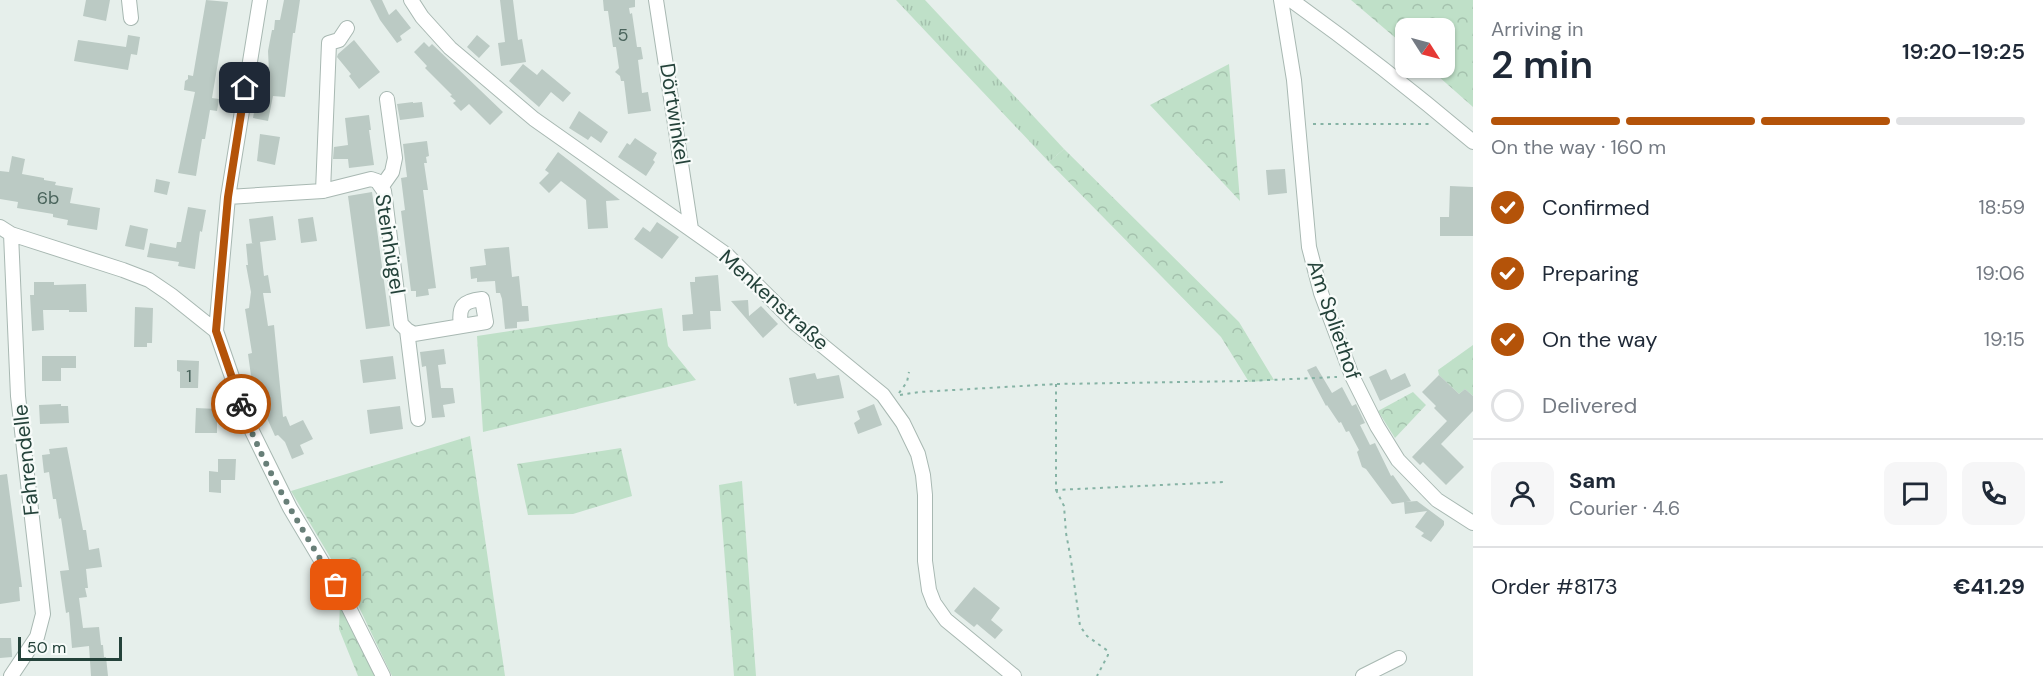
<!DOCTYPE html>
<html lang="en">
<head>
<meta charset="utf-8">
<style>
	body { margin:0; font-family:"DM Sans",sans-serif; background:#f6f6f7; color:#1f2937; height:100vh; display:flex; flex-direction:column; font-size:22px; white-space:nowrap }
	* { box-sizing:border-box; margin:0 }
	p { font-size:20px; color:#747a83 }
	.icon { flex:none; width:33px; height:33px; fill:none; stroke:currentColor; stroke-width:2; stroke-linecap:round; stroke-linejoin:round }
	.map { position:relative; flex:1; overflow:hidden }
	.panel { display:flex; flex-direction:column; background:#fff; width:570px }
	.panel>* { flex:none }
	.needle { width:39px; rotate:126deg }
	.tools { position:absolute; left:1395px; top:18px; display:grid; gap:12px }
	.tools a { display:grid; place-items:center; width:60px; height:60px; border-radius:12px; background:#fff; box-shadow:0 2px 4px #0004; font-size:30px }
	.scale { position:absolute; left:18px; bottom:15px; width:104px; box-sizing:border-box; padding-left:6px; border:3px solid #24423a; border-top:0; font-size:16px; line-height:21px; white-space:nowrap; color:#24423a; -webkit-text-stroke:4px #f7fbf9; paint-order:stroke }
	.pin { position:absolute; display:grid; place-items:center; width:51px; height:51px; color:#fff; margin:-26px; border-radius:12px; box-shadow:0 3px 9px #0006 }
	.courier { position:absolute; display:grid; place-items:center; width:60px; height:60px; margin:-30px; border:4px solid #b45309; border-radius:50%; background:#fff; color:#222; box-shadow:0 2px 8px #0007 }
	.summary em { font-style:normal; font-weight:600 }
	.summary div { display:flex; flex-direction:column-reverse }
	.summary { display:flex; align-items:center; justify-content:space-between; height:102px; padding:0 18px }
	h1 { font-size:39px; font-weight:600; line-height:45px }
	.bar { display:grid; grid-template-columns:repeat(4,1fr); gap:9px 6px; align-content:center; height:72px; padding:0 18px }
	.bar i { height:8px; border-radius:4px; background:#e0e1e3 }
	.bar .active { background:#b45309 }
	.bar p { grid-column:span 4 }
	.line { display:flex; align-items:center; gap:15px; padding:0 18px; border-top:2px solid #e0e1e3 }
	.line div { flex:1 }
	.round { display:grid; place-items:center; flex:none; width:63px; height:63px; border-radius:12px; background:#f6f6f7 }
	ol { padding:0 18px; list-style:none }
	li { display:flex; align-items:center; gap:18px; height:66px }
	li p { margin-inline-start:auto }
	li .icon { padding:6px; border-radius:50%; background:#b45309; color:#fff; stroke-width:4 }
	li:last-child { color:#747a83 }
	li i { width:33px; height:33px; border:3px solid #e0e1e3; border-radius:50% }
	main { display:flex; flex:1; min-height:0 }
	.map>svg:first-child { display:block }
	.grass { fill:url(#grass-tufts) }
	.forest { fill:url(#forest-crowns) }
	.building { fill:#bbcac4 }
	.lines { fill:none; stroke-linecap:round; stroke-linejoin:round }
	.minor-casing { stroke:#a8b8b2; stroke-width:16 }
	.path { stroke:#86b3a5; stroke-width:2; stroke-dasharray:3 4.5; stroke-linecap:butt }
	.minor { stroke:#fff; stroke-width:14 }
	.done { stroke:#687f78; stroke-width:6; stroke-dasharray:0 10.8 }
	.route { stroke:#b45309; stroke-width:8 }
	.labels { text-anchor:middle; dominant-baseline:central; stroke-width:4.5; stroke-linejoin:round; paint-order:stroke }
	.number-label { font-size:18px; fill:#4a645c }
	.street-label { font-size:21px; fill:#24423a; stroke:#f7fbf9 }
</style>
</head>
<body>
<main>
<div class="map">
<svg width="1473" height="676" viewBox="0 0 1473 676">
	<defs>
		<pattern id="grass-tufts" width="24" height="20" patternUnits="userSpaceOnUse" patternTransform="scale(1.5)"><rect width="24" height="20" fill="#bfe0c8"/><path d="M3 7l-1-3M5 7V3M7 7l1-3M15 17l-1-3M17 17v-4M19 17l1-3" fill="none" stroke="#a4c1ad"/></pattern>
		<pattern id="forest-crowns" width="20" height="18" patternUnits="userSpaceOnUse" patternTransform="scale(1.5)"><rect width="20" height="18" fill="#bfe0c8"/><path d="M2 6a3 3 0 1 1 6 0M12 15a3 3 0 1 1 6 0" fill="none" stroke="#a4c1ad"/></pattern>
	</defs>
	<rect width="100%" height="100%" fill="#e6efeb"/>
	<path class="grass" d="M 896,0 L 925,0 L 1064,149 L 1049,162 Z"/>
	<path class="forest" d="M 1351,0 L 1473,0 L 1473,107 L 1429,68 L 1444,68 L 1444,28 L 1406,28 L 1405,46 Z
		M 1229,64 L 1240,201 L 1150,105 Z
		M 1064,149 L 1239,322 L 1274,380 L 1249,382 L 1221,337 L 1049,162 Z
		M 662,308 L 668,346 L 696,380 L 483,432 L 477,336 Z
		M 1473,345 L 1473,396 L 1465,389 L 1459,394 L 1439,375 L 1438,370 Z
		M 1413,392 L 1426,405 L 1395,438 L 1378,411 Z
		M 470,436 L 505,676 L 392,676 L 356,601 L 291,491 Z
		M 621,448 L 632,496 L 573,514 L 528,515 L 517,464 Z
		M 742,481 L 756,676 L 734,676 L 719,485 Z
		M 340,603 L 376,676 L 358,676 L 339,629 Z"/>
	<path class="building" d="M 86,0 L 110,0 L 106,21 L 83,16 Z
		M 206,0 L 228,2 L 212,98 L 219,99 L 217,111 L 210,110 L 205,139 L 202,139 L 196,176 L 178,173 L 195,92 L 184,90 L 185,81 L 188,79 L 188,75 L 193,76 Z
		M 284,0 L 300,0 L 295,33 L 293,33 L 285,97 L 273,96 L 268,121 L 253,118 L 256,101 L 260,101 L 265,71 L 269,72 L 268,51 L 271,35 L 272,30 L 274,30 L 275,20 L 280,20 Z
		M 370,0 L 382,0 L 389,15 L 396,9 L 411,28 L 400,36 L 402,40 L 397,43 L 380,20 Z
		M 500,0 L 513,0 L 518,40 L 522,39 L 526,62 L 501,66 L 498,43 L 505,42 Z
		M 603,0 L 635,0 L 635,7 L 629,8 L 630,14 L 632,13 L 637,47 L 641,47 L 643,59 L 638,60 L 642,93 L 648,92 L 651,111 L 628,114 L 624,81 L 621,81 L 620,76 L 615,72 L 619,68 L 616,47 L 613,47 L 608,11 L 604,11 Z
		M 128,35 L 140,37 L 137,55 L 131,54 L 128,70 L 74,61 L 78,40 L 126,47 Z
		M 477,35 L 490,46 L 479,58 L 467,47 Z
		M 354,40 L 380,72 L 359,89 L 349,76 L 351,74 L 337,57 L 338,54 Z
		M 424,42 L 429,47 L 432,44 L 503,112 L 490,125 L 469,104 L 461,111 L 453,103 L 456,101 L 450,96 L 452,95 L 425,68 L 427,66 L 414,52 Z
		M 523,64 L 537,75 L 542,69 L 571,93 L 563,102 L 551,92 L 539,107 L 509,81 Z
		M 413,102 L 413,103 L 422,102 L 424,117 L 400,120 L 397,104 Z
		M 579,111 L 608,132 L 601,143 L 591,136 L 588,140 L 569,128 Z
		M 369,115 L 371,130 L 369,130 L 374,165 L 349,168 L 348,159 L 333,159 L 334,147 L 348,145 L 345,118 Z
		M 260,134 L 280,137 L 275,165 L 257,161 Z
		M 635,138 L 657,153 L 653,160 L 655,162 L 646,176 L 618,157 L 627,143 L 630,145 Z
		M 427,141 L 429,156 L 426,157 L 427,163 L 424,163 L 428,190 L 423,190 L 436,288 L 428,289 L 429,295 L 416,297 L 416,291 L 411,291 L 401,211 L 405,210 L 401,178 L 407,177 L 403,144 Z
		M 558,152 L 620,200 L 606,201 L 608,228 L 588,229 L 586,200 L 561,181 L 549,193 L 539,183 L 549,173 L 545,170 Z
		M 12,156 L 25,159 L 22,174 L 44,178 L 44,180 L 56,182 L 55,185 L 73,188 L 70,203 L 100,208 L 97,230 L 67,225 L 68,220 L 53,217 L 53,214 L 17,208 L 18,202 L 0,199 L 0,171 L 9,172 Z
		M 1285,169 L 1287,193 L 1268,195 L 1266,170 Z
		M 156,179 L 170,182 L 167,195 L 154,192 Z
		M 1450,186 L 1473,187 L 1473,236 L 1440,236 L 1440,217 L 1449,217 Z
		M 372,192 L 390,326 L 366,329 L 348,196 Z
		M 188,207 L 206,210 L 202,232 L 200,231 L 195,269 L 178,266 L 179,262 L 147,257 L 150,243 L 176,248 L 177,242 L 181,242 Z
		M 273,216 L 276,240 L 260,242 L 264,276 L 268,275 L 271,293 L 263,293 L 268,326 L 274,325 L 283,417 L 286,416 L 290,426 L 303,420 L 313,439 L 300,445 L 304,454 L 292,459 L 285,442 L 278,435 L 275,436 L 267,418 L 264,389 L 253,390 L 248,354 L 252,353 L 245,309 L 249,308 L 251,292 L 246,265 L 248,265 L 246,244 L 254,243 L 252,243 L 249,219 Z
		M 313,217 L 317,241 L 301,243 L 298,219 Z
		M 657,222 L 679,237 L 662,259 L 634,239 L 643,227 L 650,232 Z
		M 130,225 L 148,229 L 144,250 L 125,246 Z
		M 509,247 L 512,277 L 519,276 L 522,306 L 528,306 L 529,321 L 517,322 L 517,328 L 505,329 L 502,299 L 500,293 L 496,293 L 495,281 L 477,282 L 477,278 L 471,279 L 470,267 L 486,265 L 484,249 Z
		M 718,275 L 721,311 L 710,311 L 711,329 L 683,331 L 682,315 L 693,314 L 690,282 L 695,282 L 695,277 Z
		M 34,282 L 54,282 L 54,285 L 86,284 L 87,312 L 69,312 L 69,310 L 43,310 L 44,330 L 32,331 L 30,295 L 34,295 Z
		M 748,300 L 749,316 L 761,306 L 778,324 L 763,338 L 731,301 Z
		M 135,307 L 153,308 L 152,343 L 147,343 L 147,347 L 134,347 Z
		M 444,349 L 446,364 L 438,365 L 441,388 L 453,388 L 455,403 L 443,405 L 445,417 L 432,418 L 426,366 L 422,367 L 420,352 Z
		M 42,356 L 76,356 L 76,368 L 61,368 L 61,381 L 42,381 Z
		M 393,356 L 396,379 L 363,383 L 360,360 Z
		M 177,360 L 199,361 L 198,388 L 180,388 L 180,372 L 177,371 Z
		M 1316,366 L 1332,393 L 1342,387 L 1352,406 L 1356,404 L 1365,423 L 1360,425 L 1370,445 L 1375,443 L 1391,476 L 1393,475 L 1411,501 L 1392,504 L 1366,469 L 1362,467 L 1357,452 L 1359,450 L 1349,431 L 1346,432 L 1341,422 L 1339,423 L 1327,405 L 1326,406 L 1307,370 Z
		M 1386,369 L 1391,380 L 1405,373 L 1411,386 L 1380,401 L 1369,377 Z
		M 815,373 L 817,379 L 839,375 L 844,398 L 797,406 L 796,403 L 794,404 L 789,378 Z
		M 1439,375 L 1459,394 L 1465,389 L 1473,396 L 1473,411 L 1441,444 L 1464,467 L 1446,485 L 1423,462 L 1420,465 L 1412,457 L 1447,421 L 1434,408 L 1436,406 L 1422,392 Z
		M 61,404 L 61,406 L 68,406 L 69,423 L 40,424 L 39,405 Z
		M 874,404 L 882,425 L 858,434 L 854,423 L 860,419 L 857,411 Z
		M 400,406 L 403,429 L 370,434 L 367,410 Z
		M 196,408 L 217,409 L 217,433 L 195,433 Z
		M 67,447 L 83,530 L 86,530 L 89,550 L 99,548 L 102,567 L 86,569 L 88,588 L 85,588 L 87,597 L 79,598 L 83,628 L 99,627 L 101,645 L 103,645 L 104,657 L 106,657 L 108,676 L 91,676 L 89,646 L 72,648 L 69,612 L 66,613 L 60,571 L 69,570 L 61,518 L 59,519 L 56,499 L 53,499 L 49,472 L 44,473 L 42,455 L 50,454 L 49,449 Z
		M 218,459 L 236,459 L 235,480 L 221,480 L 221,493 L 209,492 L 209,471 L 218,472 Z
		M 7,474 L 22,587 L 19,587 L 20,601 L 0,604 L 0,475 Z
		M 1417,501 L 1444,521 L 1444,525 L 1431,542 L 1421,536 L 1424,533 L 1415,527 L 1427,511 L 1405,514 L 1404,502 Z
		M 974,587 L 1000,608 L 991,620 L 1003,630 L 995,639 L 977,624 L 974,627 L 954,611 Z
		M 0,638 L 11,638 L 12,657 L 0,658 Z"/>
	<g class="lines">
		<defs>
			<path id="minor" d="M 129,0 L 131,18
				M 260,0 L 228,197 L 216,331 L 248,423 L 290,508 L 347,604 L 383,676
				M 411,0 L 422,17 L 450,48 L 534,119 L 727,255 L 795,323 L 883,395 L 903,423 L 918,454 L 923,475 L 925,495 L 925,561 L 929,590 L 934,603 L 946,620 L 1014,676
				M 656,0 L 691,229
				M 1281,0 L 1294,80 L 1309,247 L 1321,293 L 1352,376 L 1377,426 L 1398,460 L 1437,500 L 1473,523
				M 1291,0 C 1354,45 1414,92 1473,142
				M 382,186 L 392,172 L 395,158 L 387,99
				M 323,191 L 329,43 L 339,40 L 347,28
				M 228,197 L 323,191 L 371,179 L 377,181 L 384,191 L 401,324 L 407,330 L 414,334 L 486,322 L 482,299 C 463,301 458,306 461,326
				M 0,227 L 11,234 L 123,270 L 149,280 L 171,295 L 216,331
				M 407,330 L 418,419
				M 11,676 L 37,637 L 43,614 L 18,396 L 11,234
				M 1363,676 L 1399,658"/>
		</defs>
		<use href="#minor" class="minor-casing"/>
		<path class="path" d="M 1313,124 L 1430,124
			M 1056,384 L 1056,490 L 1225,482
			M 899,393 L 907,382 L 909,372
			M 900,395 L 919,392 L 1056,384 L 1247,381 L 1337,377
			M 1056,490 L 1064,506 L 1066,533 L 1071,560 L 1080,626 L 1087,636 L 1108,651 L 1108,655 L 1097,676"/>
		<use href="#minor" class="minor"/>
	</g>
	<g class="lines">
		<path class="done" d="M 241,404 C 263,468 301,527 336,585"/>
		<path class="route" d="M 241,404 L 216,331 L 228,197 L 245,88"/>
	</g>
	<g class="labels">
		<g class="number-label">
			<text x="623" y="35">5</text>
			<text x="48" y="198">6b</text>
			<text x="189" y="376">1</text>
		</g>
		<g class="street-label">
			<text transform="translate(675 114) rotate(81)">Dörtwinkel</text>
			<text transform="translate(390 244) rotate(81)">Steinhügel</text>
			<text transform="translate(774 300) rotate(42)">Menkenstraße</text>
			<text transform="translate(1334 320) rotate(71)">Am Spliethof</text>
			<text transform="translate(26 460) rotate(-96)">Fahrendelle</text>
		</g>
	</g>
</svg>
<div class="tools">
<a><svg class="needle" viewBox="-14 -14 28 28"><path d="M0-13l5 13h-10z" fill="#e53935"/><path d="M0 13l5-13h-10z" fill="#747a83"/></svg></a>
</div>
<div class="scale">50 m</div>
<div class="pin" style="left:336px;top:585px;background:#ea580c"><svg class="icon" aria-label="bag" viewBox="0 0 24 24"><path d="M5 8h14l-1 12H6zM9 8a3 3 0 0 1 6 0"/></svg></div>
<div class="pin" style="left:245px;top:88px;background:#1f2937"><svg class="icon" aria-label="home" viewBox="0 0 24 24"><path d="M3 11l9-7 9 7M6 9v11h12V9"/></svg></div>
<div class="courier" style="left:241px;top:404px"><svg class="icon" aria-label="bike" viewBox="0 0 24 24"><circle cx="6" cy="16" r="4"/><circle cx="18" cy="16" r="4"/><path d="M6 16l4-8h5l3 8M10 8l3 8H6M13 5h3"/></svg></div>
</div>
<section class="panel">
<div class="summary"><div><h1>2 min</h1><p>Arriving in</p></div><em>19:20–19:25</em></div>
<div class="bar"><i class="active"></i><i class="active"></i><i class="active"></i><i></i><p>On the way · 160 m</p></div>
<ol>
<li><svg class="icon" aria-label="check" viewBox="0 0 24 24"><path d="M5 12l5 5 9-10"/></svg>Confirmed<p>18:59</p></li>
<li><svg class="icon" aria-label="check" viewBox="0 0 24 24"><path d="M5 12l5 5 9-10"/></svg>Preparing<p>19:06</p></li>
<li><svg class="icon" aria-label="check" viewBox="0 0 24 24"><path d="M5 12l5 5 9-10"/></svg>On the way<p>19:15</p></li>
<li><i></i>Delivered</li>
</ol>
<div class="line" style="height:108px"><a class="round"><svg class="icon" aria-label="person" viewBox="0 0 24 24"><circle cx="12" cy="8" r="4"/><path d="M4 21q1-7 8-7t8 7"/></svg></a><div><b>Sam</b><p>Courier · 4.6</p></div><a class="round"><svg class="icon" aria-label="chat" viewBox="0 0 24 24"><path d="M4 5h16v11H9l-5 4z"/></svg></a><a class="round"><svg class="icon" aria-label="phone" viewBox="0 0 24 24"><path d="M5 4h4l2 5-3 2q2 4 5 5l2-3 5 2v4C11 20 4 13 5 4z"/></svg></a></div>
<div class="line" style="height:78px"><div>Order #8173</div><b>€41.29</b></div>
</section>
</main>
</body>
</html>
